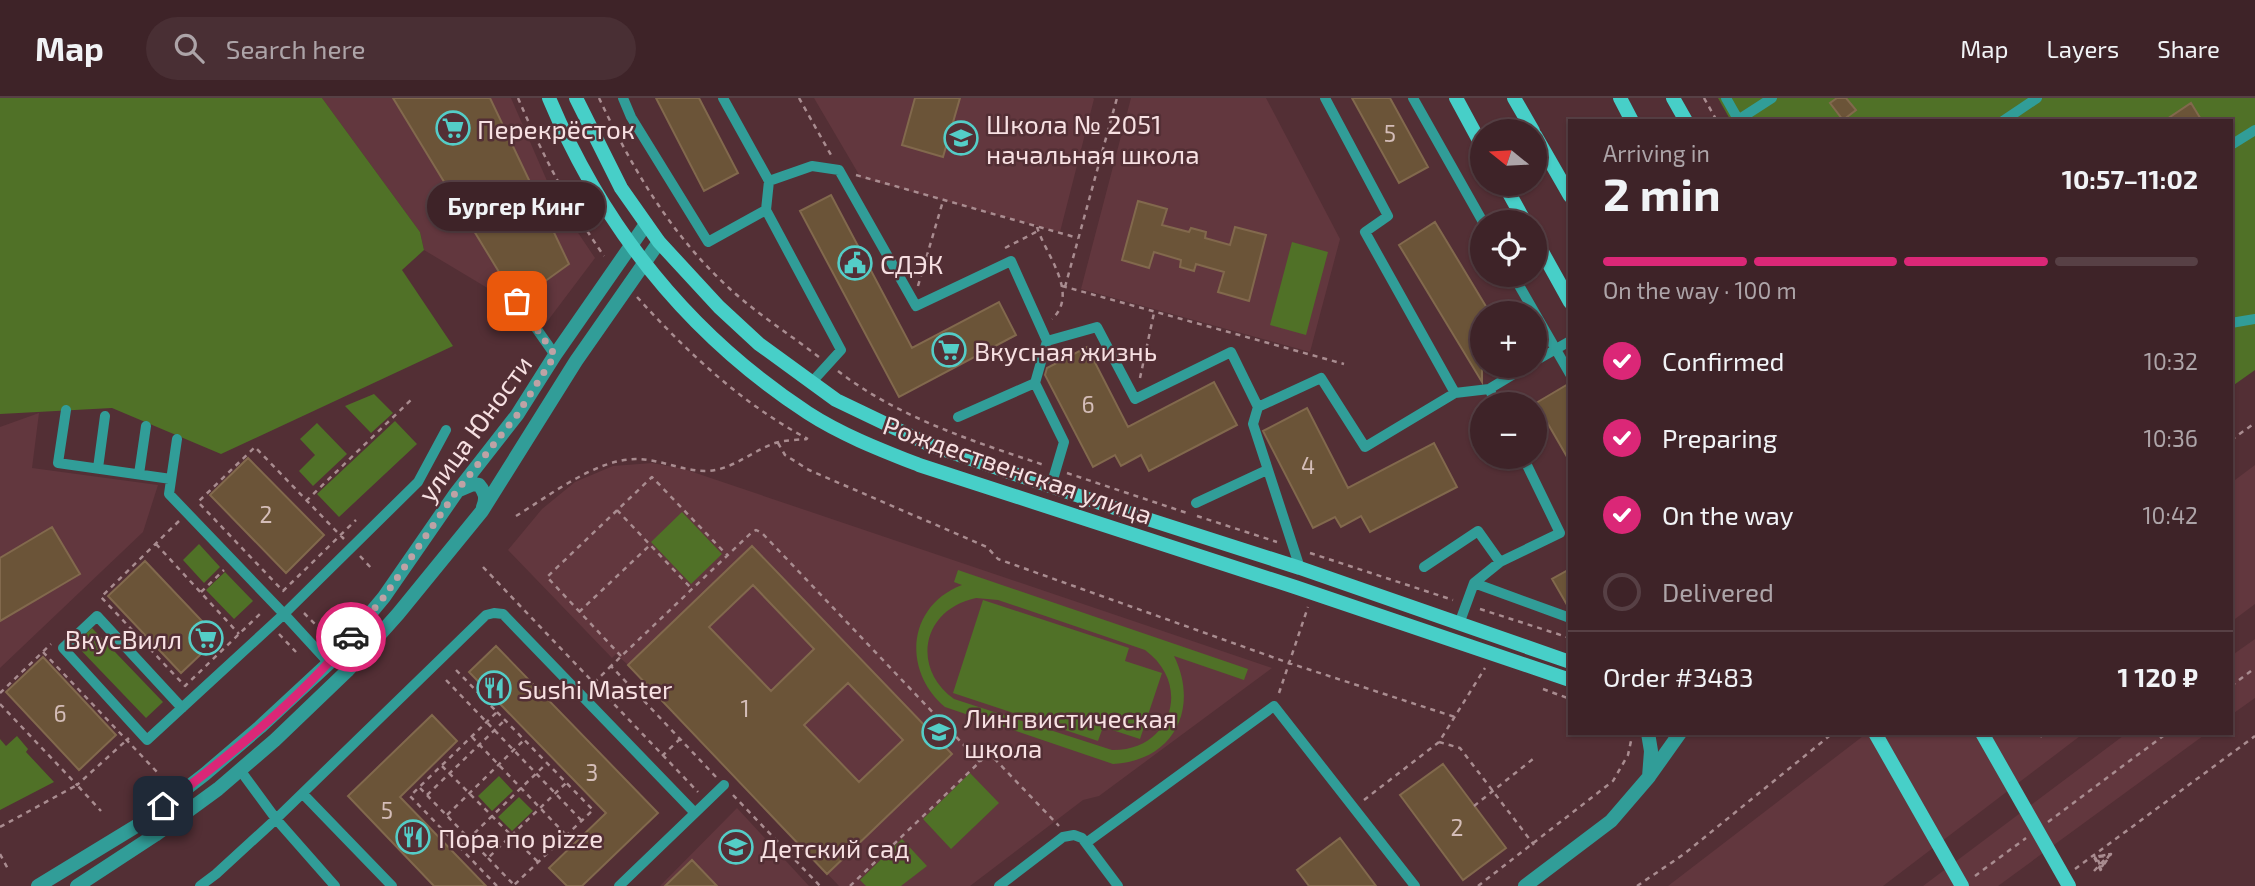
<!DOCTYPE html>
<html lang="en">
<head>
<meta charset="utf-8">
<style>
	body { margin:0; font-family:"Exo 2",sans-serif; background:#492f34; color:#f1f3f6; height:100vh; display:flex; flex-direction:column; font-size:26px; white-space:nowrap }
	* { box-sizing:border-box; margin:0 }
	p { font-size:23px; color:#ada4a8 }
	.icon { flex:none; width:38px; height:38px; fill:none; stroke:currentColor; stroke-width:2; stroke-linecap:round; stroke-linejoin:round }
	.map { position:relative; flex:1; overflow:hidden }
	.panel { position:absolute; left:1568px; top:21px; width:665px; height:616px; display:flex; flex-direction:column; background:#3e2328; border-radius:0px; box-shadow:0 2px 5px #0004,0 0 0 2px #574045 }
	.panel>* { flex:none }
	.needle { width:46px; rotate:288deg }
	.buttons { position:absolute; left:1470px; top:21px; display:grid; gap:14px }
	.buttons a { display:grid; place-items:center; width:77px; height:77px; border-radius:50%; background:#3e2328; box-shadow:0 2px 5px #0004,0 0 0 2px #574045; font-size:35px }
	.pin { position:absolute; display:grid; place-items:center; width:60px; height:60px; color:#fff; margin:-30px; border-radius:14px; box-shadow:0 4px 10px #0006 }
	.courier { position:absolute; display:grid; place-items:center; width:70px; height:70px; margin:-35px; border:5px solid #db2777; border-radius:50%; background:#fff; color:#222; box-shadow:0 2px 9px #0007 }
	.bubble { position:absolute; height:49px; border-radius:24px; background:#3e2328; box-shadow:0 2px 5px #0004,0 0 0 2px #574045; font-size:23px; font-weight:700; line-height:49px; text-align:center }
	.overview em { font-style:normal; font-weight:700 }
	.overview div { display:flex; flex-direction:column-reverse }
	.overview { display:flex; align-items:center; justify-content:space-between; height:119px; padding:0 35px }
	h1 { font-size:46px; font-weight:700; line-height:52px }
	.bar { display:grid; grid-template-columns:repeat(4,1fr); gap:10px 7px; align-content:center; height:84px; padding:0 35px }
	.bar i { height:9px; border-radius:5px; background:#574045 }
	.bar .on { background:#db2777 }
	.bar p { grid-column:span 4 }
	.line { display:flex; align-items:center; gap:18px; padding:0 35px; border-top:2px solid #574045 }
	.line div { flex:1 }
	ol { padding:0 35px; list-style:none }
	li { display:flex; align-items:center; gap:21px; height:77px }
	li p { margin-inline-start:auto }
	li .icon { padding:7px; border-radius:50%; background:#db2777; color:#fff; stroke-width:4 }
	li:last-child { color:#ada4a8 }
	li i { width:38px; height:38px; border:4px solid #574045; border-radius:50% }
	header { display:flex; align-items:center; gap:42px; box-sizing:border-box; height:98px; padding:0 35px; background:#3e2328; border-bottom:2px solid #574045 }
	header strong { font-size:33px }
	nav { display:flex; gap:38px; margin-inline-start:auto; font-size:24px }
	.search { width:490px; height:63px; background:#492f34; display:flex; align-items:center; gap:18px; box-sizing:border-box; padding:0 24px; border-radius:38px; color:#ada4a8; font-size:26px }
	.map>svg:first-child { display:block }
	.built { fill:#62373e }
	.green { fill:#507127; fill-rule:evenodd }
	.building { fill:#6b5438; stroke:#82694d; stroke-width:2; fill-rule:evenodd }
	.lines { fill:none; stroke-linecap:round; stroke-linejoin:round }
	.path { stroke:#a98c90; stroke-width:2.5; stroke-dasharray:5 5; stroke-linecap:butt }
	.lane { stroke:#319d98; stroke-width:10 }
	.street { stroke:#319d98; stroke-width:14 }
	.secondary { stroke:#47cfc8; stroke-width:14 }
	.secondary-bridge { stroke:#47cfc8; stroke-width:14 }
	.done { stroke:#bea2a5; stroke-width:7; stroke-dasharray:0 12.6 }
	.route { stroke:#db2777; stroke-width:9 }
	.labels { text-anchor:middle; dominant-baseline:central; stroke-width:5; stroke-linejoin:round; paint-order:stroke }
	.number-label { font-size:23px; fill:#d4bdb8 }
	.poi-label { font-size:26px; fill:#f7e0e2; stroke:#532f35; text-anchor:start }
	.street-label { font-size:26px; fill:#f7e0e2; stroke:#532f35 }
</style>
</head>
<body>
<header>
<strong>Map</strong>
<div class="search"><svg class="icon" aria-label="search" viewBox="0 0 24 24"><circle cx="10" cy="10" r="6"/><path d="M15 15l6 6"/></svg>Search here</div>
<nav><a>Map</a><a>Layers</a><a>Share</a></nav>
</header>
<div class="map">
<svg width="2255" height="788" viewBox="0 0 2255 788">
	<rect width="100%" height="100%" fill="#532f35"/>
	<path class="built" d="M 322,0 L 511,0 L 554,99 L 595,160 L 546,225 L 424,152 L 420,134 Z
		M 814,0 L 1093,0 L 1094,1 L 1060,134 L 861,80 Z
		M 1131,0 L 1266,0 L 1340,141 L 1310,254 L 1081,191 Z
		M 39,315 L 32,370 L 158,387 L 143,434 L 0,570 L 0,329 Z
		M 652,365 L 684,371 L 1272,570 L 1099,698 L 1083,702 L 970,788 L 839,788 L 628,567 L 616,556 L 612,560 L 508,452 L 542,411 L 575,384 L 613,368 Z
		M 2255,367 L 2255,506 L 2231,524 L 2231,385 Z
		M 2255,541 L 2255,600 L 2231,617 L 2231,558 Z
		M 1867,635 L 2084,635 L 1883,788 L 1668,788 Z
		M 2127,635 L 2207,635 L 1998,788 L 1923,788 Z
		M 737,710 L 809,788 L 660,788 Z"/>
	<path class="green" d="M 0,0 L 322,0 L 420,134 L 424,152 L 402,172 L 453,248 L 221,356 L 112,310 L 0,316 Z
		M 1718,0 L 2255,0 L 2255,272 L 2231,289 L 2231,23 L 1731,23 Z
		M 1292,144 L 1328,154 L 1306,237 L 1270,227 Z
		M 374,296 L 393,315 L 371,335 L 345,308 Z
		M 395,323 L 417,346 L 339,419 L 317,396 Z
		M 317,325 L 347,356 L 313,388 L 299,373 L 315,357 L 300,341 Z
		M 682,414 L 722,456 L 691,486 L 651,444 Z
		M 199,446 L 220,469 L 204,485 L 183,462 Z
		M 958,472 L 1248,571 L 1244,582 L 1174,558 C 1200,611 1173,663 1113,666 L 945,609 C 902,573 907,508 962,487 L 954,484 ZM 976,500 L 998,502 L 1145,552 C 1193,587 1171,653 1112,652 L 954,601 C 910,569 923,511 976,500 Z
		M 225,474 L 253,503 L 234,521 L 206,492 Z
		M 983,502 L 1129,550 L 1125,563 L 1162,575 L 1140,641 L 1103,629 L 1098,643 L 953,595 Z
		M 92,530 L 163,604 L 146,620 L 75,546 Z
		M 17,638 L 28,651 L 26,654 L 54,684 L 0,712 L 0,641 L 6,648 Z
		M 970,675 L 999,705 L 951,751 L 923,721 Z
		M 499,678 L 513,693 L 492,713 L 478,698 Z
		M 519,699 L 533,713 L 512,733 L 498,719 Z
		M 902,741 L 927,768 L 901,788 L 866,788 L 860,782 Z"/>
	<path class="building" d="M 393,0 L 490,0 L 569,166 L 523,199 L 519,196 L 513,197 Z
		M 656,0 L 699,0 L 738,75 L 704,93 Z
		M 915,0 L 960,0 L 943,59 L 902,47 Z
		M 1352,0 L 1390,0 L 1428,69 L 1399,85 Z
		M 1837,0 L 1846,0 L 1856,12 L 1843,22 L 1830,5 Z
		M 2191,5 L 2202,23 L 2164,23 Z
		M 831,97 L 912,250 L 999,204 L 1016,237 L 899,299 L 800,113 Z
		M 1138,103 L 1167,111 L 1162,127 L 1189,134 L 1191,130 L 1206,134 L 1205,140 L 1230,147 L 1235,129 L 1266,137 L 1249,203 L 1218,194 L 1224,174 L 1196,166 L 1194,173 L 1180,169 L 1181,162 L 1154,154 L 1149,170 L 1122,162 Z
		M 1435,124 L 1490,215 L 1482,215 L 1482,284 L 1399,147 Z
		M 1087,249 L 1128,329 L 1214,284 L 1237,327 L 1149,373 L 1141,357 L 1121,368 L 1115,357 L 1093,369 L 1045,277 L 1047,270 Z
		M 1570,285 L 1570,364 L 1536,305 Z
		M 1307,310 L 1348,390 L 1434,345 L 1457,389 L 1370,434 L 1361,418 L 1341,429 L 1335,419 L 1313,430 L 1263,333 Z
		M 248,360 L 324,437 L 286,475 L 210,397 Z
		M 52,429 L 80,476 L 0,523 L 0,460 Z
		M 752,448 L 952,656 L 827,776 L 628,567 ZM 753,487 L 814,551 L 771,593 L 709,529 ZM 848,585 L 903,642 L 859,684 L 804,627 Z
		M 145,463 L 218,540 L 181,575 L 108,498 Z
		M 1570,471 L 1570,512 L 1552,481 Z
		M 496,548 L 658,715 L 582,788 L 567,788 L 549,770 L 606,715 L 469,574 Z
		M 43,559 L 116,637 L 79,672 L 6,594 Z
		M 432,617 L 457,643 L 400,699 L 486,788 L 434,788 L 348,698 Z
		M 1443,666 L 1506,750 L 1463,782 L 1400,697 Z
		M 1340,740 L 1376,788 L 1309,788 L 1297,772 Z
		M 692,762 L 717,788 L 665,788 Z"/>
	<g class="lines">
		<path class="path" d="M 518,0 C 542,56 569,108 604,158
			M 599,0 C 632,70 671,137 729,190 C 756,215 789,236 819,259
			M 799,0 L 831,57
			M 1704,0 L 1717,23
			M 856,77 L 1078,140
			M 1037,129 C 1045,156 1080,195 1052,221
			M 1005,150 L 1038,133
			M 918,188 L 943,103
			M 1062,188 L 1344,266
			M 1065,189 L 1117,0
			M 637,199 C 687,254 742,306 808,341
			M 838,273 C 897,319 975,344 1044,367
			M 1140,280 L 1154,215
			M 2231,342 L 2255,325
			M 778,345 L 785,357 L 809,372 L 987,449 L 998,461 L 1289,565 L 1455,619
			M 1067,375 L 1187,415
			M 306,403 L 414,299
			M 617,412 L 692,491
			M 516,418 C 549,398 596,361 636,361 C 660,361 682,373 705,373 C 731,373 752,353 775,345 C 784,342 797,342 807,341
			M 1197,418 L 1277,444
			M 179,423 L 101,499 L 185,588 L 263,513
			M 344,441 L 340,437 L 255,349 L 198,404 L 283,493 L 356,422
			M 156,446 L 239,536
			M 1310,455 L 1453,502
			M 360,458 L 372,471
			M 483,469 L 698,694
			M 201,494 L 224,472
			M 1480,511 L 1570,540
			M 579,514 L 650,447
			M 304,515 L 319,530
			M 279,536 L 296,554
			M 43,554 L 157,674
			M 621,558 L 547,479 L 652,379 L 727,457
			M 456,572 L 497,614 L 410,698 L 497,788
			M 446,582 L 582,723
			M 594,585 L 611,568
			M 2231,588 L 2255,570
			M 1543,591 L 1570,601
			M 0,595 L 51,546
			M 1279,595 L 1308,509
			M 0,606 L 77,687 L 129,640
			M 497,614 L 593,712 L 513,788
			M 2039,635 L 2042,639
			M 472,639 L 566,737
			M 1439,644 L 1460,650 L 1534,747
			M 662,658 L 680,641
			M 442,668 L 538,764
			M 716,679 L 611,568 L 751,435 L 756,432 L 762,435 L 980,664
			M 420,690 L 488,760 L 566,685
			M 427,697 L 505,622
			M 733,697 L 820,788
			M 1364,702 L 1439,644 L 1485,570
			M 1474,708 L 1533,661
			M 447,717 L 524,642
			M 2048,724 L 2167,635
			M 0,729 L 77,687 L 101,713
			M 460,749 L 547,665
			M 0,756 L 8,771
			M 488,760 L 515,788
			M 2075,771 L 2255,638
			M 2094,773 L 2106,760
			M 2101,773 L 2094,759 L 2111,756 L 2101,771 L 2095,759 L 2110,756 L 2101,770 L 2097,759 L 2108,758
			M 1975,778 L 2026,740
			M 850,788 L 989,655 L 1059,728
			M 1478,788 L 1613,683 L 1628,657 L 1631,643 L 1629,635
			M 1637,788 L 1684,756 L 1833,635"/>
		<path class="lane" d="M 623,0 L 631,19 L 708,144 L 766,112 L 841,252 L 811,285
			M 723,0 L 769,83 L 812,68 L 839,72 L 916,208 L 1011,163 L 1047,243 L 1097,229 L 1135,301 L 1231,254 L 1258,309 L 1321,280 L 1365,349 L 1455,295
			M 1325,0 L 1388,118 L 1365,134 L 1455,295 L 1489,291
			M 1413,0 L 1483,124
			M 1726,0 L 1739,23
			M 1738,22 L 1772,0
			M 2003,23 L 2037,0
			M 2231,47 L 2255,32
			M 766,112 L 769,83
			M 1513,177 L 1570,276
			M 517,203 L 555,257
			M 2231,225 L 2255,221
			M 1047,243 L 1035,285 L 1064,344 L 1051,388
			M 1535,263 L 1570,243
			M 1497,306 L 1489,291 L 1527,268
			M 1258,309 L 1253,326 L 1300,470
			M 66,312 L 58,365 L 171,381
			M 958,319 L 1035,285
			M 177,341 L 169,396 L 284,516 L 418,384 L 446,332
			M 98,370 L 105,318
			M 139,376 L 146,328
			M 1196,405 L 1267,372
			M 1424,469 L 1478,433 L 1500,464 L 1560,435 L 1523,359
			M 1474,485 L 1500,464
			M 1459,526 L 1474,485 L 1570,520
			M 182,610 L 97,518 L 63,550 L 147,642 L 284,516 L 329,565
			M 240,672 L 276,721 L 335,788
			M 303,696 L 392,788
			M 695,715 L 724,687
			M 1086,745 L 1274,608 L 1415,788
			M 200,788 L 216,776 L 276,721 L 486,517 L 494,515 L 503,516 L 695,715 L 619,788
			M 999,788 L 1063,739 L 1074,737 L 1082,740 L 1118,788"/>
		<path class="street" d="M 459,392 L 473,386 L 479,387 C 485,394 487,400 483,409
			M 1648,635 L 1651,653 L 1649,679
			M 38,788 L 143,724 L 205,676 L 260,629 L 329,565 L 384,499 L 456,395 L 517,317 L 555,257 L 646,126
			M 77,788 L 155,737 L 218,691 L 275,642 L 347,573 L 398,516 L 482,413 L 576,263 L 659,144
			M 1525,788 L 1611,723 L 1648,680 L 1680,635"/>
		<path class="secondary" d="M 549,0 C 604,131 689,237 808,315 C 842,337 881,352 919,367 L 1295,489 L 1570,582
			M 576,0 L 621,90 L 659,144 L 719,209 L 759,246 L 836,302 L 930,347 L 1138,418 L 1300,470 L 1570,564
			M 1456,0 L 1482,48
			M 1514,0 L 1533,33
			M 1620,0 L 1632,23
			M 1673,0 L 1686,23
			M 1535,37 L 1570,98
			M 1504,86 L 1525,124
			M 1535,141 L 1570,204"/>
		<path class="secondary-bridge" d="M 1875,635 L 1962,788
			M 1982,635 L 2069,788"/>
	</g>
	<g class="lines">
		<path class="done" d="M 351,539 L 384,499 L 456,394 L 517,317 L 555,257 L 517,203"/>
		<path class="route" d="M 163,708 C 230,657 298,603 351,539"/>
	</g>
	<defs>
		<symbol id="supermarket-ring" viewBox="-11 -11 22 22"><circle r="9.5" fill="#532f35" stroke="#54cdc7" stroke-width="1.5"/><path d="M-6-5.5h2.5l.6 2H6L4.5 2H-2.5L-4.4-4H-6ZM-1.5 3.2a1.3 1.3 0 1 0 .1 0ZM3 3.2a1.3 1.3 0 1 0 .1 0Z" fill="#54cdc7"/></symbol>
		<symbol id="school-ring" viewBox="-11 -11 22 22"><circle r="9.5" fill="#532f35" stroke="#54cdc7" stroke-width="1.5"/><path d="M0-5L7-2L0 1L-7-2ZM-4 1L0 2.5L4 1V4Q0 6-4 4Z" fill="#54cdc7"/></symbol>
		<symbol id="civic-ring" viewBox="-11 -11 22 22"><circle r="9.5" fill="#532f35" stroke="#54cdc7" stroke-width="1.5"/><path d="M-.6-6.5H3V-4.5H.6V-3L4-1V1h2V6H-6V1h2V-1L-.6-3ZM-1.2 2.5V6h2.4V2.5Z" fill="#54cdc7"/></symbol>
		<symbol id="restaurant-ring" viewBox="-11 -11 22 22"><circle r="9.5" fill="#532f35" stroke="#54cdc7" stroke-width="1.5"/><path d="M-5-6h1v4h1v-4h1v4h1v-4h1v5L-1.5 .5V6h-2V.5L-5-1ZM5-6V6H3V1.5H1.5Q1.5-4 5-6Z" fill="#54cdc7"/></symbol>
	</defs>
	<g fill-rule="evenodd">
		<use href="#supermarket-ring" x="434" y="11" width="38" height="38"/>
		<use href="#school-ring" x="942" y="21" width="38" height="38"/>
		<use href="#civic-ring" x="836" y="146" width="38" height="38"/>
		<use href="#supermarket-ring" x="930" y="233" width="38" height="38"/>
		<use href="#supermarket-ring" x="187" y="521" width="38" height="38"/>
		<use href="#restaurant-ring" x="475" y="571" width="38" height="38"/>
		<use href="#school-ring" x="920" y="615" width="38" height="38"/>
		<use href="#restaurant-ring" x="394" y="720" width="38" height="38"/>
		<use href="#school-ring" x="717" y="730" width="38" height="38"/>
	</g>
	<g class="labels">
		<g class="number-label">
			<text x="1390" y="35">5</text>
			<text x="1088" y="306">6</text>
			<text x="1308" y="367">4</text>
			<text x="266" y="416">2</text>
			<text x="745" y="610">1</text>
			<text x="60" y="615">6</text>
			<text x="592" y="674">3</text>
			<text x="387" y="712">5</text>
			<text x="1457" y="729">2</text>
		</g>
		<g class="poi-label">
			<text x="986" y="25">Школа № 2051<tspan x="986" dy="30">начальная школа</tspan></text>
			<text x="477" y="30">Перекрёсток</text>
			<text x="880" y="165">СДЭК</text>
			<text x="974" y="252">Вкусная жизнь</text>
			<text x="182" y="540" text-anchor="end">ВкусВилл</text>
			<text x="518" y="590">Sushi Master</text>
			<text x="964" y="619">Лингвистическая<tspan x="964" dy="30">школа</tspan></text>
			<text x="438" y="739">Пора по pizze</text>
			<text x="760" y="749">Детский сад</text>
		</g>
		<g class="street-label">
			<text transform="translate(474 330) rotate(-54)">улица Юности</text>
			<text transform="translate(1018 371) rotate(19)">Рождественская улица</text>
		</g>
	</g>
</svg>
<div class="buttons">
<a><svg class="needle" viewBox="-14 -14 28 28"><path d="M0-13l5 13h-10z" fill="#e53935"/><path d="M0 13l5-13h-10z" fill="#ada4a8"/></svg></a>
<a><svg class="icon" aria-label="locate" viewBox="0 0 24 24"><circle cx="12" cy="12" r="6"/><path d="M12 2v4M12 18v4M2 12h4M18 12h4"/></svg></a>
<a>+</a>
<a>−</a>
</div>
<div class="pin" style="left:517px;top:203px;background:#ea580c"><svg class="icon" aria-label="bag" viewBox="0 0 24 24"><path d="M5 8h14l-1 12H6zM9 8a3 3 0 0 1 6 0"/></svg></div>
<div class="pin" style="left:163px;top:708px;background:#1f2937"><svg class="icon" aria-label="home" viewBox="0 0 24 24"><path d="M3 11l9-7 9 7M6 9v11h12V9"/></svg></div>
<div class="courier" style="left:351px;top:539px"><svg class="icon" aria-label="car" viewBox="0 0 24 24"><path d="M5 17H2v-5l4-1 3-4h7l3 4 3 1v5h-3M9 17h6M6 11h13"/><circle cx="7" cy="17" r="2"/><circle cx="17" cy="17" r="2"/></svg></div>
<div class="bubble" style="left:427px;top:84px;width:178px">Бургер Кинг</div>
<section class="panel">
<div class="overview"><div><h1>2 min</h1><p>Arriving in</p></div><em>10:57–11:02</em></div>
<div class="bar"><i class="on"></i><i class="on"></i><i class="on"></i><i></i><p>On the way · 100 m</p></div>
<ol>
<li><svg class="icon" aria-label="check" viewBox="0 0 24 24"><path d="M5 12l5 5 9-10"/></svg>Confirmed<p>10:32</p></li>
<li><svg class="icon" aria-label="check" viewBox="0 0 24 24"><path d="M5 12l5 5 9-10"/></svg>Preparing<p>10:36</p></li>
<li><svg class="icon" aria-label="check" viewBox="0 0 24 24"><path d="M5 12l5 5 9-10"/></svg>On the way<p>10:42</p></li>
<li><i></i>Delivered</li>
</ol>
<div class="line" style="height:91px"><div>Order #3483</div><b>1 120 ₽</b></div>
</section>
</div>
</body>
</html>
